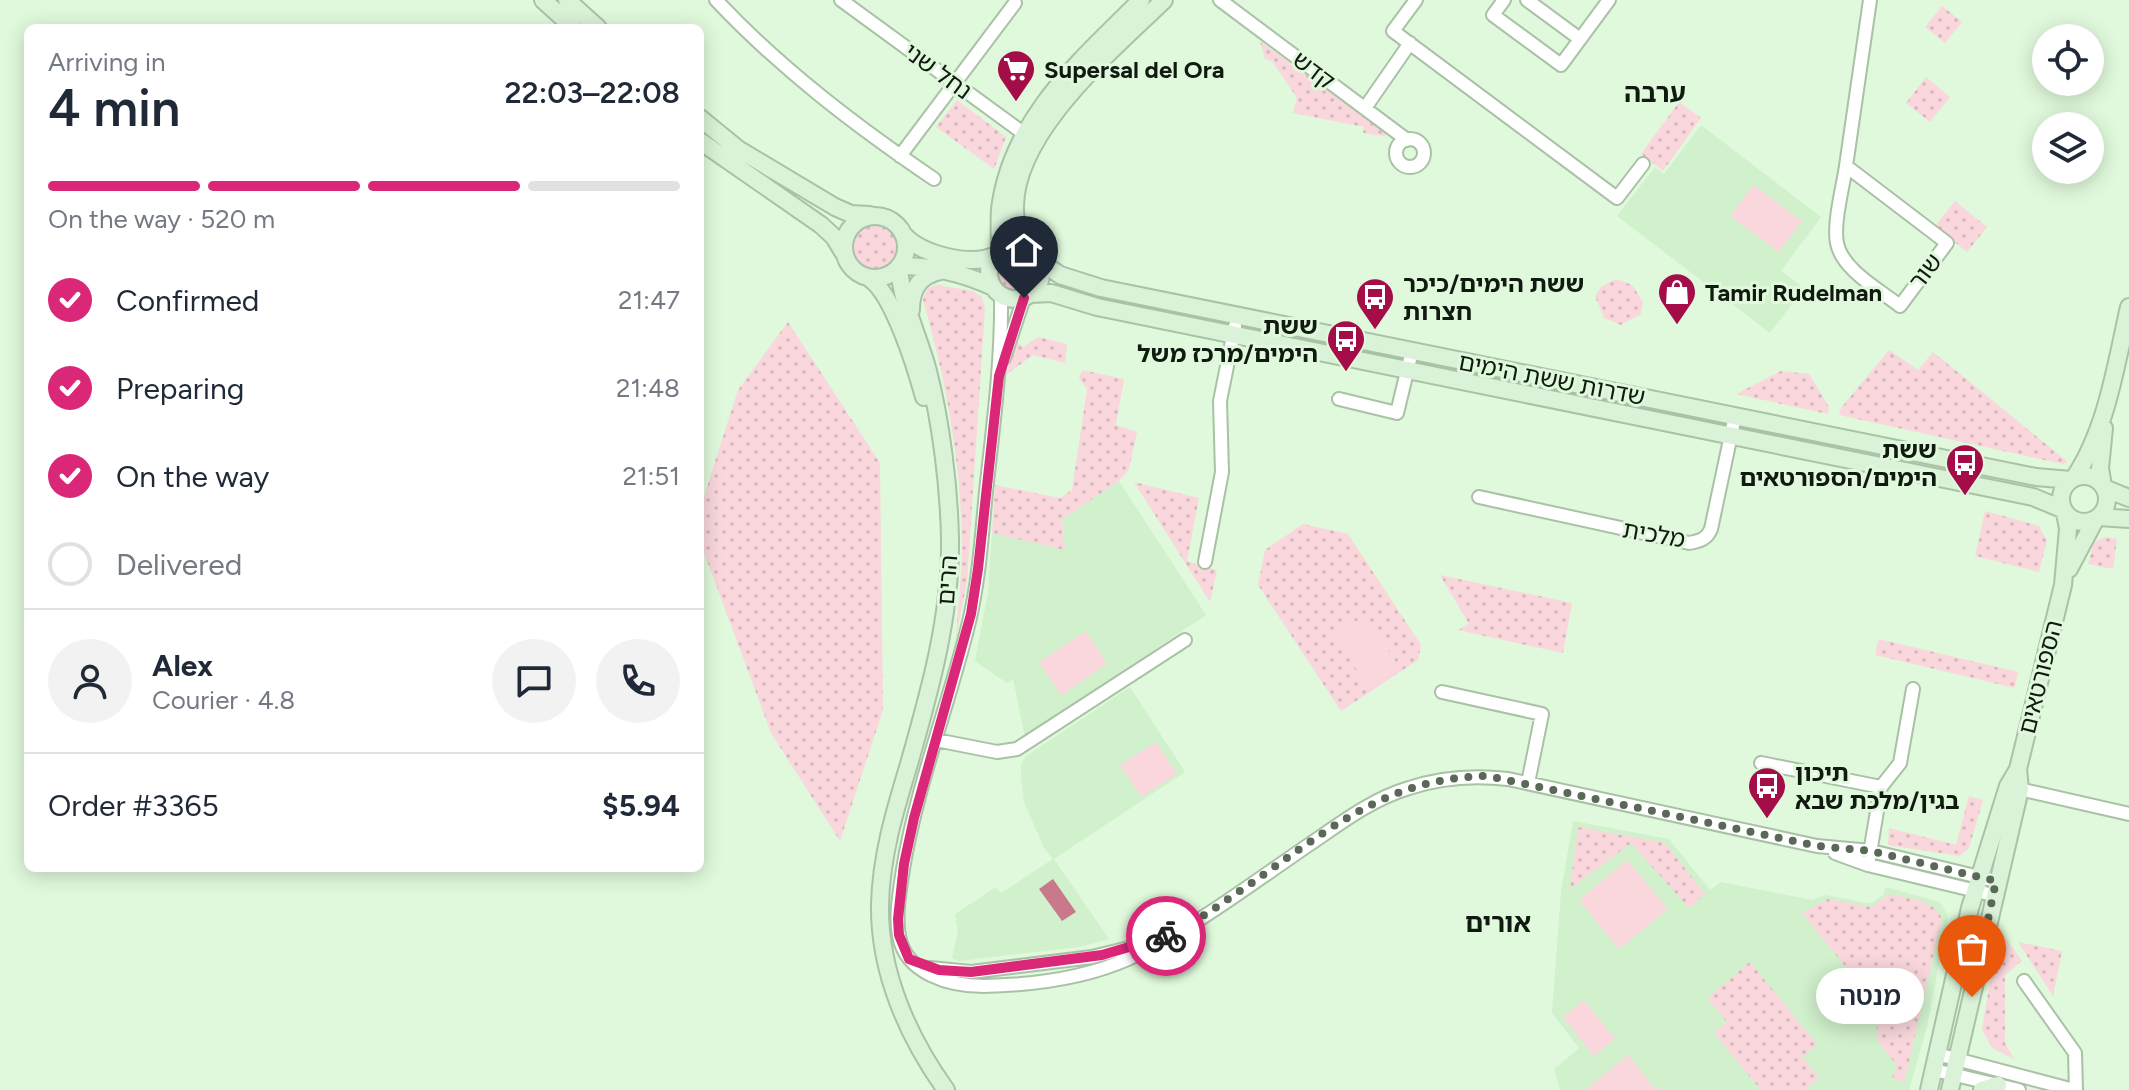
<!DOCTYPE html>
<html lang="en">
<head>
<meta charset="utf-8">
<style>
	body { margin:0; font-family:Figtree,"Noto Sans Hebrew",sans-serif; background:#f2f2f3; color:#1f2937; height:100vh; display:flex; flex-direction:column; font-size:30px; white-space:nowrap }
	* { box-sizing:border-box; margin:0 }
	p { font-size:26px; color:#747a83 }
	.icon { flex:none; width:44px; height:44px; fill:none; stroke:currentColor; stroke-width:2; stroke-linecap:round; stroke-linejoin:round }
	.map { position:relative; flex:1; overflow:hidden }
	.side { position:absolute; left:24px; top:24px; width:680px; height:848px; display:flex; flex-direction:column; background:#fff; border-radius:12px; box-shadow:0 4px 20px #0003 }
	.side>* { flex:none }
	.controls { position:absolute; left:2032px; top:24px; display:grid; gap:16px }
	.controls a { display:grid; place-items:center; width:72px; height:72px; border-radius:50%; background:#fff; box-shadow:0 4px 20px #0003; font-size:40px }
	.pin { position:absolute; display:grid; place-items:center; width:68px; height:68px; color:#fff; margin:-82px -34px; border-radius:50% 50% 50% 0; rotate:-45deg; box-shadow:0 0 8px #0007 }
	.pin .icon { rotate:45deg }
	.courier { position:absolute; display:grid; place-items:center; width:80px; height:80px; margin:-40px; border:6px solid #db2777; border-radius:50%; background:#fff; color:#222; box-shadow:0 2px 10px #0007 }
	.bubble { position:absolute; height:56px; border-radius:28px; background:#fff; box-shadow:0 4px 20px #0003; font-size:26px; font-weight:600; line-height:56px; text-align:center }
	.headline em { font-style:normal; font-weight:600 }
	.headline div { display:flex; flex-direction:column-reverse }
	.headline { display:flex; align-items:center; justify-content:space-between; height:136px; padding:0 24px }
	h1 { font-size:52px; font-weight:600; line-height:60px }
	.bar { display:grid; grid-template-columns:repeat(4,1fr); gap:12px 8px; align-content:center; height:96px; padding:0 24px }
	.bar i { height:10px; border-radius:6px; background:#e0e1e3 }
	.bar .active { background:#db2777 }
	.bar p { grid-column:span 4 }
	.line { display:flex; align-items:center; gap:20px; padding:0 24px; border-top:2px solid #e0e1e3 }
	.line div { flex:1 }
	.round { display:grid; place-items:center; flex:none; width:84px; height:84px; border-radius:42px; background:#f2f2f3 }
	ol { padding:0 24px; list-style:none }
	li { display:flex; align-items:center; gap:24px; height:88px }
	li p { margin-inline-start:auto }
	li .icon { padding:8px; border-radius:50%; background:#db2777; color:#fff; stroke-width:4 }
	li:last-child { color:#747a83 }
	li i { width:44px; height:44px; border:4px solid #e0e1e3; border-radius:50% }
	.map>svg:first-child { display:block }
	.built { fill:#d1f0cc }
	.park { fill:url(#park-dots) }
	.pitch { fill:#f9d7dc }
	.water { fill:#c87a8a }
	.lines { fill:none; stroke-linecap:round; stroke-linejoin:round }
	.street-casing { stroke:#a9c2a6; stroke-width:16 }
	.secondary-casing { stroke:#a9c2a6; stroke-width:20 }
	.street { stroke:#fff; stroke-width:12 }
	.secondary { stroke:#daf2d7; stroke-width:16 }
	.done { stroke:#596857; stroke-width:8; stroke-dasharray:0 14.4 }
	.route { stroke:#db2777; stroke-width:10 }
	.labels { text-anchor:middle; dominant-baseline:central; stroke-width:6; stroke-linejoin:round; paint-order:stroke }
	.poi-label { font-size:24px; font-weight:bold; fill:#111a10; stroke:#e0f9dc; text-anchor:start }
	.street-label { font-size:24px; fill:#111a10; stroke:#e0f9dc }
	.neighbourhood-label { font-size:26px; font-weight:bold; fill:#111a10; stroke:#e0f9dc }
</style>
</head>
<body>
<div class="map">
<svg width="2129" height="1090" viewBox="0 0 2129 1090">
	<defs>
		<pattern id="park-dots" width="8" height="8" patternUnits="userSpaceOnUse" patternTransform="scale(2)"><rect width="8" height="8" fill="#f9d7dc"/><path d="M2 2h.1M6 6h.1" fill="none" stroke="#d4b8bc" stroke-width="1.8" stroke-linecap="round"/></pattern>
	</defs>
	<rect width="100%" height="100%" fill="#e0f9dc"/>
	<path class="built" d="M 1701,125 L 1821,217 L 1781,271 L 1804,288 L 1770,333 L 1617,216 L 1655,167 L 1664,174 Z
		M 1119,481 L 1206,615 L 1025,737 L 1013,679 L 1007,683 L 975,661 L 988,592 L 992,533 L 1065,549 L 1062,519 Z
		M 1130,687 L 1185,772 L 1054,859 L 1109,939 L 1079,947 L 959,961 L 952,958 L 958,931 L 955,914 L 996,887 L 1001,893 L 1053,859 L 1044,848 L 1024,802 L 1021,776 L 1021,764 L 1026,756 Z
		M 1573,821 L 1669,839 L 1710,890 L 1721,882 L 1812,900 L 1826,895 L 1866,903 L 1874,902 L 1883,895 L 1886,887 L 1940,902 L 1948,916 L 1927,1027 L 1909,1090 L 1560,1090 L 1554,1069 L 1579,1048 L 1552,1013 L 1561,892 Z"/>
	<path class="park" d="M 1942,6 L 1962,22 L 1945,43 L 1925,27 Z
		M 1260,41 L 1386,133 L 1385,136 L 1363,133 L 1364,127 L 1293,113 L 1297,98 L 1272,61 L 1265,59 Z
		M 1926,77 L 1950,97 L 1930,122 L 1906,103 Z
		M 957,100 L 1006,137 L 994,169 L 936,127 Z
		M 1679,102 L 1701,118 L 1663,171 L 1641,154 Z
		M 1955,201 L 1987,227 L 1967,252 L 1935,226 Z
		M847 247a28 28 0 1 1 56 0a28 28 0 1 1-56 0Z
		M993 273a22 22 0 1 1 44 0a22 22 0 1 1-44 0Z
		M 1616,279 L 1632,285 L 1643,302 L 1641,314 L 1621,325 L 1604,318 L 1595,296 L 1602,286 Z
		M 937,285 L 973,291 L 982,297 L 985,308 L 967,582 L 956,637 C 958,607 962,575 962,545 C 961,461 946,380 923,300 C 925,292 928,286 937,285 Z
		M 788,322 L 880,463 L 883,710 L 840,841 L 771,733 L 700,542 L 700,509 L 738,390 Z
		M 1038,337 L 1067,344 L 1065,363 L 1033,355 L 1006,375 L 1006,362 L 1015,340 L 1023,347 Z
		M 1889,350 L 1918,370 L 1933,352 L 2068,462 L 2063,464 L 1839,415 L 1841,408 Z
		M 1082,370 L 1124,379 L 1116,425 L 1137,432 L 1129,469 L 1119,481 L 1062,519 L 1065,550 L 992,533 L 995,485 L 1060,498 L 1072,490 L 1087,389 L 1079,378 Z
		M 1781,371 L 1809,374 L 1829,407 L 1828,414 L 1736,394 Z
		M 1134,482 L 1199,498 L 1187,561 L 1217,570 L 1210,602 Z
		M 1985,511 L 2039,526 L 2047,541 L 2039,572 L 1975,556 Z
		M 1303,524 L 1348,534 L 1421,645 L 1418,660 L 1341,711 L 1258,585 L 1265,550 Z
		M 2105,537 L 2117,539 L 2113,569 L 2088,564 L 2094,542 Z
		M 1440,575 L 1572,603 L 1563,653 L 1458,630 L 1469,624 Z
		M 1879,639 L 2018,672 L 2015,688 L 1875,655 Z
		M 1969,796 L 1983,800 L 1969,848 L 1960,856 L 1888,845 L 1889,828 L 1956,845 Z
		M 1578,827 L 1665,843 L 1705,894 L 1689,908 L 1631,843 L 1570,889 Z
		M 1890,894 C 1909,899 1933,899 1942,918 L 1904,1083 L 1892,1078 L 1897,1066 L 1878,1041 L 1875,1003 L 1802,913 L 1828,899 L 1871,907 Z
		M 1999,929 L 2022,961 L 2005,975 L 2005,1043 L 2014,1059 L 1992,1048 L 1982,1029 Z
		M 2018,942 L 2062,951 L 2053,996 Z
		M 1750,962 L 1817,1044 L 1802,1057 L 1819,1078 L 1804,1090 L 1761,1090 L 1714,1033 L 1727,1022 L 1707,998 Z"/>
	<path class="pitch" d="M 1753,185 L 1802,221 L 1779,252 L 1730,216 Z
		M 1366,615 L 1401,670 L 1370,690 L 1334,635 Z
		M 1086,631 L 1107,664 L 1061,695 L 1039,662 Z
		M 1156,742 L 1177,774 L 1141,797 L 1120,765 Z
		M 1627,860 L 1668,909 L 1619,949 L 1579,900 Z
		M 1584,1000 L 1615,1039 L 1594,1056 L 1563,1017 Z
		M 1628,1055 L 1656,1090 L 1585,1090 Z"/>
	<path class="water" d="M 1053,879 L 1076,912 L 1062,921 L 1039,889 Z"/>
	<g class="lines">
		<defs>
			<path id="street" d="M 716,0 C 781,69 856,126 934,179
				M 841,0 L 1030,138
				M 1220,0 L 1407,140
				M 1416,0 L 1393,31 L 1617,198 L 1643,164
				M 1504,0 L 1493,15 L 1561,65 L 1609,0
				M 1527,0 L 1580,39
				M 1365,108 L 1410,43
				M1396 153a14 14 0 1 1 28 0a14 14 0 1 1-28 0Z
				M 900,156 L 1015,3
				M 1846,166 L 1947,243 L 1900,306 C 1880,290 1842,270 1837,243 C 1833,223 1843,187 1846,166 Z
				M 1846,166 L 1870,0
				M 1001,295 C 1002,357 994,420 987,482 C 982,529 980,576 969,622 C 949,704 917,785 903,869 C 900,890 895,914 899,936 C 906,974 950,986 984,986 C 1031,985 1085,978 1128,959 C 1193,929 1251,884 1310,844 C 1341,823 1372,799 1409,788 C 1442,777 1474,775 1508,779 L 1817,846 L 1871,851 L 1996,881
				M 1004,358 L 1024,298
				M 1339,399 L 1397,413 L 1412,351
				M 1479,497 L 1689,543 C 1700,541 1707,539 1711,529 L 1735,416
				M 1205,562 L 1222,472 L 1220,401 L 1235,326
				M 1442,692 L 1542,714 L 1528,783
				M 936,740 L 997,752 L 1017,749 L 1185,640
				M 1761,763 L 1881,787
				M 2015,788 L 2129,814
				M 1835,853 L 1868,865 L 1993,895
				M 1868,865 L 1881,787 L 1900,763 L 1913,689
				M 930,968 L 971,972 L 1092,957 L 1141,945
				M 2024,981 L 2075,1053 L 2076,1090
				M 1937,1054 L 2074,1090
				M 1934,1070 L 2019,1090"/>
			<path id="secondary" d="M 543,0 L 574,28
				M 567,0 L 598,28
				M 700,118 L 738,149 L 835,207 L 851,214 L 870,215
				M 700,141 L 821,225 L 834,237 L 843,252
				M844 247a31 31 0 1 1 62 0a31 31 0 1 1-62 0Z
				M 903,234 C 921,255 971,267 996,255
				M989 273a26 26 0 1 1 52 0a26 26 0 1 1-52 0Z
				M 1029,251 C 1023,238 1015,226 1015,211 C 1012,133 1113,50 1164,0
				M 1000,252 C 1000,237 999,223 1000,209 C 1011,119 1081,60 1141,0
				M 1038,260 L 1060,275 L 1101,288 L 2036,477 L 2071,480
				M 899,266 C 931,266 965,274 993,287
				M 899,267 C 901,302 919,337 928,371 C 941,422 949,486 950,539 C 951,616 930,690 909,764 C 895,810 881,856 880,905 C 879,972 908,1037 946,1090
				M 869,278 C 893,293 916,368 924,397
				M 1031,294 L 1051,293 L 1097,307 L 2033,497 L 2062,509
				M 911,310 C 911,289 919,276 940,271
				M2061 499a23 23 0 1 1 46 0a23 23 0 1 1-46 0Z
				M 2074,478 C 2107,429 2116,364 2129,307
				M 2103,486 L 2100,468 L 2104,428
				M 2104,488 L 2129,498
				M 2099,517 L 2129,519
				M 2069,569 L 2095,520
				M 1929,1090 L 1970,908 L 2008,786 L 2018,769 L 2063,585 L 2068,529 L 2065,513
				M 1950,1090 L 2020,789 L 2018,769
				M 1982,1090 L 1998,1085"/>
		</defs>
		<use href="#street" class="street-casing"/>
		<use href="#secondary" class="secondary-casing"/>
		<use href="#street" class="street"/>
		<use href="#secondary" class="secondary"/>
	</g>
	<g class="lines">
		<path class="done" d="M 1166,936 C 1190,926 1212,910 1234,895 C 1318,839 1381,777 1488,776 L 1817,846 L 1871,851 L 1996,881 L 1972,997"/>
		<path class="route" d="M 1024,298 L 999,376 L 978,569 L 971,614 L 914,818 L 904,864 L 898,919 L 899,935 L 909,959 L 939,970 L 971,972 L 1102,955 L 1166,936"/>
	</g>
	<defs>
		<symbol id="supermarket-pin" viewBox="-11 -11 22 30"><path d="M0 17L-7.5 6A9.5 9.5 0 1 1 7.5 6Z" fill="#a40d48" stroke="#e0f9dc"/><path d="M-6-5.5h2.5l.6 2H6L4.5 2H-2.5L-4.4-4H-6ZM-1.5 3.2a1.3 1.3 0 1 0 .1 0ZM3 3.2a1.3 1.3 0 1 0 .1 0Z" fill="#fff"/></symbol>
		<symbol id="shop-pin" viewBox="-11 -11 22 30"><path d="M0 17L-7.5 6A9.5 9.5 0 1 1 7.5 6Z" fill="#a40d48" stroke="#e0f9dc"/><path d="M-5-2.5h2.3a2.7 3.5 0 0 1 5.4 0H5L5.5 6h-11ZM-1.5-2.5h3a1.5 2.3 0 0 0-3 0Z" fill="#fff"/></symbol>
		<symbol id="bus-pin" viewBox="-11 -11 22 30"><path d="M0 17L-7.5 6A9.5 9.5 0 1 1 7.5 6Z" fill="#a40d48" stroke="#e0f9dc"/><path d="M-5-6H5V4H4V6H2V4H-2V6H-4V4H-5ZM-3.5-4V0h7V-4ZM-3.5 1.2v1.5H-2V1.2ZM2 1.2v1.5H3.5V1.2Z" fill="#fff"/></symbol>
	</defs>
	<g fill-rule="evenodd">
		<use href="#supermarket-pin" x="994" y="47" width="44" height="60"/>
		<use href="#shop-pin" x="1655" y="270" width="44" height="60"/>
		<use href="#bus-pin" x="1353" y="275" width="44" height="60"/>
		<use href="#bus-pin" x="1324" y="317" width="44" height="60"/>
		<use href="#bus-pin" x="1943" y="441" width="44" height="60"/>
		<use href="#bus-pin" x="1745" y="764" width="44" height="60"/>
	</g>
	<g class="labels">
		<g class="poi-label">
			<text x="1044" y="69">Supersal del Ora</text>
			<text x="1403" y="283">ששת הימים/כיכר<tspan x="1403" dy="28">חצרות</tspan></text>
			<text x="1705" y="292">Tamir Rudelman</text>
			<text x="1318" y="325" text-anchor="end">ששת<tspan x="1318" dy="28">הימים/מרכז משל</tspan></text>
			<text x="1937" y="449" text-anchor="end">ששת<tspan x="1937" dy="28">הימים/הספורטאים</tspan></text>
			<text x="1795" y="772">תיכון<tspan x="1795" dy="28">בגין/מלכת שבא</tspan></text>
		</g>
		<g class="street-label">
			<text transform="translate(1314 70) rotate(37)">קדש</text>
			<text transform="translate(938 71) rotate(36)">נחל שני</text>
			<text transform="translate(1925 271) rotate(-53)">שור</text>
			<text transform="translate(1552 379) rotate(11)">שדרות ששת הימים</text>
			<text transform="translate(1654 534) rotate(10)">מלכית</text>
			<text transform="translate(947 580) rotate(-86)">הרים</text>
			<text transform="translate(2040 677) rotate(-76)">הספורטאים</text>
		</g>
		<g class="neighbourhood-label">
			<text x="1655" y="93">ערבה</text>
			<text x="1498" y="923">אורים</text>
		</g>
	</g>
</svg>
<div class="controls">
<a><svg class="icon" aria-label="locate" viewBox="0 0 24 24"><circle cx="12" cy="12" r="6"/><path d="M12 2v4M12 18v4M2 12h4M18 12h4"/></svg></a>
<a><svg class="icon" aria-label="layers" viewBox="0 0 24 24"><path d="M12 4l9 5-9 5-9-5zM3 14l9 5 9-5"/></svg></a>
</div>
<div class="pin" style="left:1972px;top:997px;background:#ea580c"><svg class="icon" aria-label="bag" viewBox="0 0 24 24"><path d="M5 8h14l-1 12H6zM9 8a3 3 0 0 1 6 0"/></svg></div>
<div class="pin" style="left:1024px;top:298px;background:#1f2937"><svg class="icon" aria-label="home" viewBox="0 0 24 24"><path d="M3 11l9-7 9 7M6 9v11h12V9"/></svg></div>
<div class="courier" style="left:1166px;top:936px"><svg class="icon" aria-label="bike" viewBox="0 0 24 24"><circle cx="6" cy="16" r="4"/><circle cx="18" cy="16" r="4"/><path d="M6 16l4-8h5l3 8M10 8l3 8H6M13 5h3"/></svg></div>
<div class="bubble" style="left:1816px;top:968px;width:108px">מנטה</div>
<section class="side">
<div class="headline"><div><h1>4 min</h1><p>Arriving in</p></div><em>22:03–22:08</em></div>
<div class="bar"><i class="active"></i><i class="active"></i><i class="active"></i><i></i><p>On the way · 520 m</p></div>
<ol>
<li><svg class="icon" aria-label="check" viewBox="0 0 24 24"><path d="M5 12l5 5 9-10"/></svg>Confirmed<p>21:47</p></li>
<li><svg class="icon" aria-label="check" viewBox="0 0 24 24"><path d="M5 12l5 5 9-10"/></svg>Preparing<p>21:48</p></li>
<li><svg class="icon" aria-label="check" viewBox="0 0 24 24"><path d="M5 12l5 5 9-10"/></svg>On the way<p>21:51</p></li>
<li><i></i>Delivered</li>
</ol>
<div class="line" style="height:144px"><a class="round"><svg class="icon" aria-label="person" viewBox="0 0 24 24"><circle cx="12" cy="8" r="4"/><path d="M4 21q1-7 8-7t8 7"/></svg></a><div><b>Alex</b><p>Courier · 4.8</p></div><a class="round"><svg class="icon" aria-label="chat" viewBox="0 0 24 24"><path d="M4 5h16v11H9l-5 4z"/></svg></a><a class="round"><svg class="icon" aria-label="phone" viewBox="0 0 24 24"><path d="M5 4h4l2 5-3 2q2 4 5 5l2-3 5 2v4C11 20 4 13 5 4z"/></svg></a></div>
<div class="line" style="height:104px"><div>Order #3365</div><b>$5.94</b></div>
</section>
</div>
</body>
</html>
